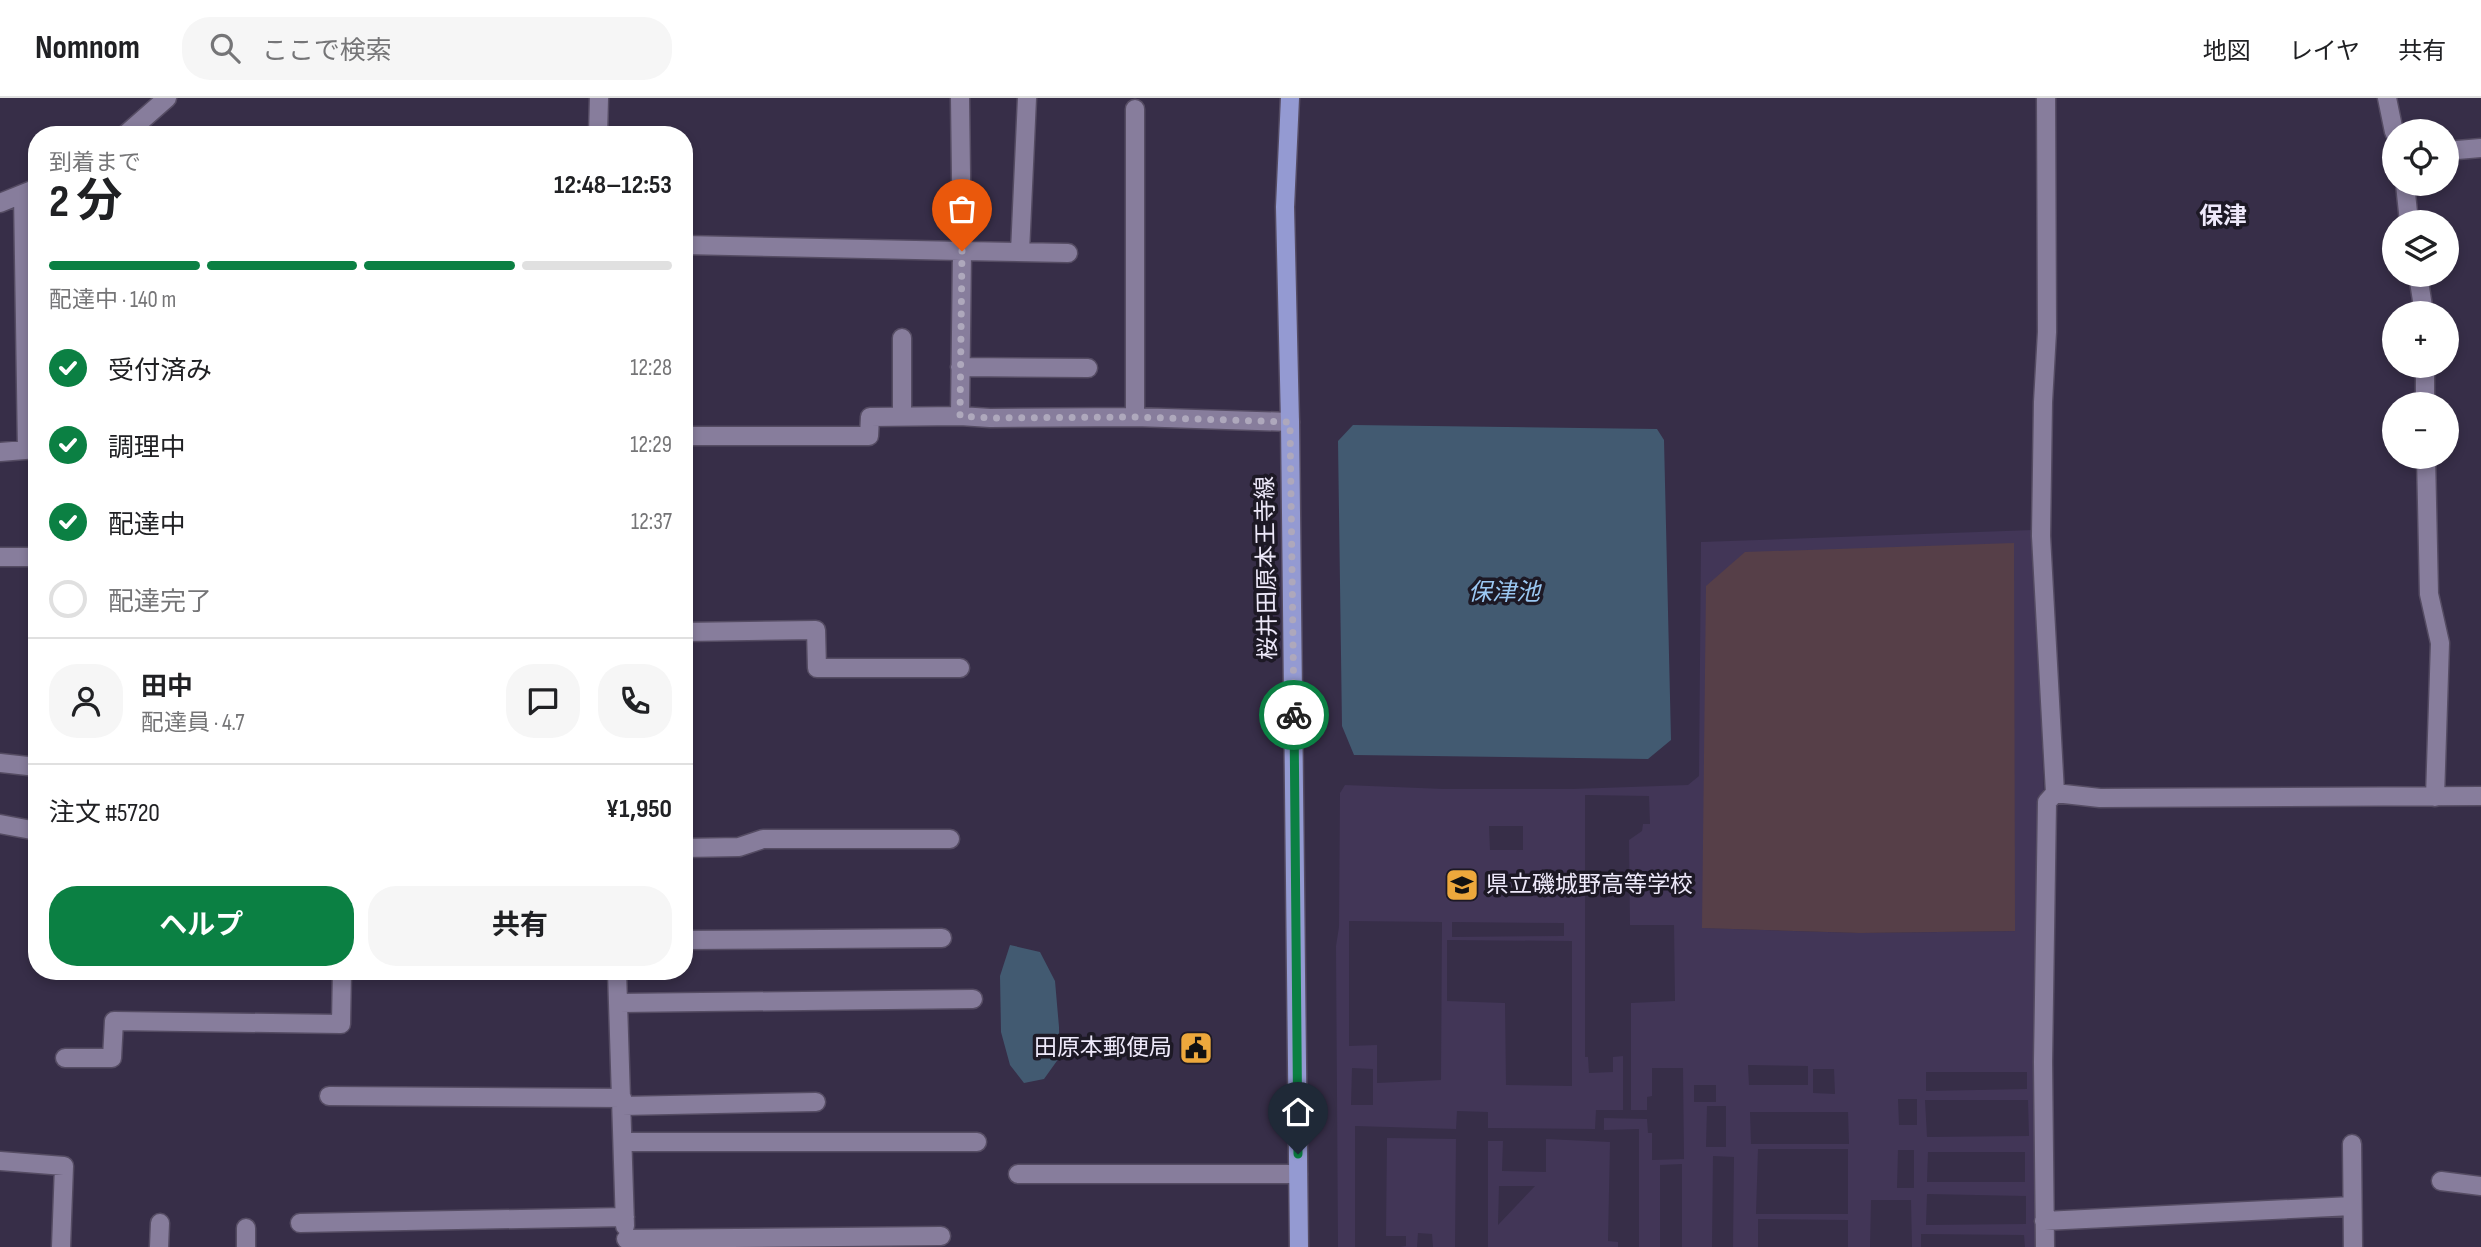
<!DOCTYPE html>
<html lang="ja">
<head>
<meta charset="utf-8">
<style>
	body { margin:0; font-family:"Sofia Sans Condensed","Noto Sans JP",sans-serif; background:#f6f6f6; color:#202124; height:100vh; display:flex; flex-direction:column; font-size:26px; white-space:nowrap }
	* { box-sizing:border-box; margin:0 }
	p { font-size:23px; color:#757577 }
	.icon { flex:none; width:38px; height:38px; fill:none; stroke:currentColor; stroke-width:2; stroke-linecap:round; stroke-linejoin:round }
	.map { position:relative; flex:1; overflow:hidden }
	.sheet { position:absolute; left:28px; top:28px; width:665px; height:854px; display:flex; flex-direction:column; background:#fff; border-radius:28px; box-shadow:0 4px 10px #0003 }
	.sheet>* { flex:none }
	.controls { position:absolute; left:2382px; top:21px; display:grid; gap:14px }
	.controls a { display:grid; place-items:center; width:77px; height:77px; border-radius:50%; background:#fff; box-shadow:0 4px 10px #0003; font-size:35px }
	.pin { position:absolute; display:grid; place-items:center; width:60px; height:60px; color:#fff; margin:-72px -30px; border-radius:50% 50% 50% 0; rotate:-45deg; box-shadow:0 0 7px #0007 }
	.pin .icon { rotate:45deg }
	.courier { position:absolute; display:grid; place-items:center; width:70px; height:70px; margin:-35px; border:5px solid #0b8043; border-radius:50%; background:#fff; color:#222; box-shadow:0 2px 9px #0007 }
	.summary em { font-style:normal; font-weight:700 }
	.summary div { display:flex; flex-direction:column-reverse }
	.summary { display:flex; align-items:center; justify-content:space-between; height:119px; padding:0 21px }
	h1 { font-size:46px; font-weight:700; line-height:52px }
	.bar { display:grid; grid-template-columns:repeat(4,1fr); gap:10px 7px; align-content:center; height:84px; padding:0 21px }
	.bar i { height:9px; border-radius:5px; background:#e0e0e0 }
	.bar .active { background:#0b8043 }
	.bar p { grid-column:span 4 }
	.line { display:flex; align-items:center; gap:18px; padding:0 21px; border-top:2px solid #e0e0e0 }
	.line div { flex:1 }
	.round { display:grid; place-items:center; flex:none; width:74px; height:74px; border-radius:28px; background:#f6f6f6 }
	ol { padding:0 21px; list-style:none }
	li { display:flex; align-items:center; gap:21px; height:77px }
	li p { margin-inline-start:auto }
	li .icon { padding:7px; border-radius:50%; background:#0b8043; color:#fff; stroke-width:4 }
	li:last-child { color:#757577 }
	li i { width:38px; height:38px; border:4px solid #e0e0e0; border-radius:50% }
	.button { display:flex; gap:14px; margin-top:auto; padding:14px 21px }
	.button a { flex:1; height:80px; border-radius:28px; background:#0b8043; color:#fff; font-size:28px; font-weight:700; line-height:80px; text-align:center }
	.button a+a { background:#f6f6f6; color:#202124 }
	header { display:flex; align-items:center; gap:42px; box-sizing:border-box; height:98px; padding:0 35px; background:#fff; border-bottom:2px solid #e0e0e0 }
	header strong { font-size:33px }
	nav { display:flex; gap:38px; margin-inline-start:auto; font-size:24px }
	.search { width:490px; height:63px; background:#f6f6f6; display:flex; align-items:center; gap:18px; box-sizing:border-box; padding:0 24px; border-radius:28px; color:#757577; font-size:26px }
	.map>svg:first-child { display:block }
	.built { fill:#423657; fill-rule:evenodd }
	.green { fill:#563f48 }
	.water { fill:#425a71 }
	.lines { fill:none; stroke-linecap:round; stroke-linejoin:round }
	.minor-casing { stroke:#554c63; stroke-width:21 }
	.primary-casing { stroke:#554c63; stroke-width:21 }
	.minor { stroke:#877d9c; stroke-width:18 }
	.primary { stroke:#949ad2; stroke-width:18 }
	.done { stroke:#aea8bc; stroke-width:7; stroke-dasharray:0 12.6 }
	.route { stroke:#0b8043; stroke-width:9 }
	.labels { text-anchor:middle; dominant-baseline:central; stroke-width:7; stroke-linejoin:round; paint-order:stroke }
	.street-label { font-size:23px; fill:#eee9fa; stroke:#1d1925 }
	.poi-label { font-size:23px; fill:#eee9fa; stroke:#1d1925; text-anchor:start }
	.neighbourhood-label { font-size:24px; font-weight:bold; fill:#eee9fa; stroke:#1d1925 }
	.water-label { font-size:24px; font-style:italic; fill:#9bc8f3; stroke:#1d1925 }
</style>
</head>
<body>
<header>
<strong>Nomnom</strong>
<div class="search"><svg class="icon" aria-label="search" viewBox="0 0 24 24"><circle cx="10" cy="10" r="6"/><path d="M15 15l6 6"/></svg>ここで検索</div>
<nav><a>地図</a><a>レイヤ</a><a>共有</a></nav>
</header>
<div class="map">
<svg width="2481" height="1149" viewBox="0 0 2481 1149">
	<rect width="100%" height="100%" fill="#372e48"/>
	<path class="built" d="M 2033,432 L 2044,697 L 2038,1149 L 2025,1149 L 2024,1137 L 1921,1136 L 1921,1149 L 1912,1149 L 1911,1102 L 1871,1102 L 1870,1149 L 1848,1149 L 1848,1122 L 1758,1121 L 1758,1149 L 1733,1149 L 1734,1059 L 1713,1058 L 1712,1149 L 1682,1149 L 1682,1066 L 1660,1067 L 1660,1149 L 1639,1149 L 1639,1031 L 1604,1032 L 1604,1020 L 1647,1021 L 1648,1035 L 1652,1035 L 1652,1062 L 1684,1061 L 1683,970 L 1652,970 L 1652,998 L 1647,999 L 1647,1012 L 1631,1012 L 1631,905 L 1675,903 L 1674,827 L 1630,827 L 1629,742 L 1642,733 L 1643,726 L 1650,726 L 1649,698 L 1585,697 L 1585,959 L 1588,959 L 1589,975 L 1613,974 L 1613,959 L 1623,958 L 1623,1012 L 1596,1012 L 1595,1031 L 1488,1030 L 1488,1014 L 1457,1013 L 1456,1031 L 1355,1028 L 1355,1149 L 1338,1149 L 1336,848 L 1339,829 L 1340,695 L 1345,687 L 1444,691 L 1572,691 L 1688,687 L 1699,678 L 1701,444 ZM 1523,728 L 1523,752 L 1490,752 L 1489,728 ZM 1349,823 L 1442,824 L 1441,982 L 1377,985 L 1377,947 L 1349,948 ZM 1452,824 L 1564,825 L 1564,838 L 1452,839 ZM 1703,830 L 2015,833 L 1860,835 ZM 1447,842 L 1572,843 L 1572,988 L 1506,987 L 1505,905 L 1447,903 ZM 1748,967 L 1808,968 L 1808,987 L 1749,987 ZM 1352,970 L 1373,971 L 1373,1007 L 1351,1007 ZM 1813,971 L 1834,971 L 1835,996 L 1813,995 ZM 1926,974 L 2027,974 L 2027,991 L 1926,993 ZM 1694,987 L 1716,987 L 1716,1004 L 1694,1004 ZM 1898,1001 L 1917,1001 L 1917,1027 L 1899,1027 ZM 1925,1002 L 2028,1002 L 2029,1038 L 1927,1039 ZM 1707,1008 L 1726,1008 L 1726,1049 L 1706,1049 ZM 1750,1014 L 1848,1014 L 1849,1046 L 1751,1046 ZM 1758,1051 L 1848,1051 L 1848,1116 L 1756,1116 ZM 1898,1052 L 1914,1052 L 1914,1090 L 1897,1090 ZM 1928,1054 L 2025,1054 L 2025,1084 L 1927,1084 ZM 1927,1096 L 2026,1098 L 2026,1126 L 1926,1127 Z
		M 1387,1040 L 1456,1041 L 1455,1149 L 1433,1149 L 1432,1136 L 1418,1135 L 1417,1149 L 1400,1149 L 1406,1148 L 1406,1138 L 1386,1138 Z
		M 1546,1041 L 1610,1044 L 1608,1143 L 1618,1144 L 1618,1149 L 1488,1149 L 1488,1043 L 1503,1043 L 1502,1073 L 1546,1074 ZM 1499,1088 L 1535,1088 L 1498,1127 L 1498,1126 Z"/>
	<path class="green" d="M 2014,445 L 2015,833 L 1860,835 L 1702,830 L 1706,488 L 1745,454 Z"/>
	<path class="water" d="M 1353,327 L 1657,331 L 1664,342 L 1671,642 L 1648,661 L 1354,657 L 1342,628 L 1338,343 Z
		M 1010,847 L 1040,854 L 1055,883 L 1059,929 L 1059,960 L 1044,981 L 1024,985 L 1010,967 L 1001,934 L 1000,878 Z"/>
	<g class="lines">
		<defs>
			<path id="minor" d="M 960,0 L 962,153 L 1068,155
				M 2387,0 L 2394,34
				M 1135,11 L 1135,319
				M 125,37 L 167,0
				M 598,37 L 599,0
				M 2446,53 L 2481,50
				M 2405,86 L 2409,124
				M 23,96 L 27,352
				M 0,105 L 37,90
				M 684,147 L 962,153 L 960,318 L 990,320 L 1135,319 L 1290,324
				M 1020,154 L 1027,0
				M 2418,177 L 2424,215
				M 2425,268 L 2425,306
				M 960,269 L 1088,270
				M 902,318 L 902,240
				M 684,338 L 869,338 L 870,319 L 960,318
				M 0,354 L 37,351
				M 2426,359 L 2429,496 L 2440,545 L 2435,699
				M 0,459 L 37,459
				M 684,534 L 816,532 L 817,570 L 960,570
				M 0,665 L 37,669
				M 2055,695 L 2100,700 L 2481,698
				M 0,726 L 37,733
				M 684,750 L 739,749 L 763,741 L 950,741
				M 684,842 L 942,840
				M 617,873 L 625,1128
				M 619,905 L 973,901
				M 65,960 L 112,960 L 114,923 L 341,926 L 342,873
				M 329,998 L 622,1000
				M 622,1008 L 816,1004
				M 623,1044 L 977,1044
				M 2352,1046 L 2353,1149
				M 0,1063 L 64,1068 L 61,1149
				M 1018,1076 L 1298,1076
				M 2441,1083 L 2481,1088
				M 2044,1123 L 2352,1108
				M 300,1125 L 625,1119
				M 626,1141 L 941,1138
				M 159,1149 L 160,1125
				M 246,1149 L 246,1130
				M 2045,1149 L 2043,964 L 2047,704 L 2055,695 L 2041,438 L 2043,304 L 2047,234 L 2046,0"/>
			<path id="primary" d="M 1290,0 L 1285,109 L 1290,324 L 1299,1149"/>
		</defs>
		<use href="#minor" class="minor-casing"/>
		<use href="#primary" class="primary-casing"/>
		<use href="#minor" class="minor"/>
		<use href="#primary" class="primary"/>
	</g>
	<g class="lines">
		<path class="done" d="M 962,153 L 960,318 L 990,320 L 1135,319 L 1290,324 L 1294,617"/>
		<path class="route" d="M 1294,617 L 1298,1056"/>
	</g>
	<defs>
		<symbol id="school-square" viewBox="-11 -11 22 22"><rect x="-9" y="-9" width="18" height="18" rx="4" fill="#eda83c" stroke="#1d1925"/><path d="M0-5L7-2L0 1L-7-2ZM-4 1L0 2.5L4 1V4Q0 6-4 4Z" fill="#111"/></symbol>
		<symbol id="civic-square" viewBox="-11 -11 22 22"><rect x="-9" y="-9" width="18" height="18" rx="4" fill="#eda83c" stroke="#1d1925"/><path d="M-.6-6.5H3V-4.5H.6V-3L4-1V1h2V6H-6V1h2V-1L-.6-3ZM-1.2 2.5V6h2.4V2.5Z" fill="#111"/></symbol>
	</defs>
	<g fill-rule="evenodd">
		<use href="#school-square" x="1443" y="768" width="38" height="38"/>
		<use href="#civic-square" x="1177" y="931" width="38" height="38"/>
	</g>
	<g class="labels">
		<g class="street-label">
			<text transform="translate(1267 470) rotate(-91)">桜井田原本王寺線</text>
		</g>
		<g class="poi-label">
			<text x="1486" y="787">県立磯城野高等学校</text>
			<text x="1172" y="950" text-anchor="end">田原本郵便局</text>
		</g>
		<g class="neighbourhood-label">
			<text x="2223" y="118">保津</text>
		</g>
		<g class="water-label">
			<text x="1504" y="494">保津池</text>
		</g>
	</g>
</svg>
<div class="controls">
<a><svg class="icon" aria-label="locate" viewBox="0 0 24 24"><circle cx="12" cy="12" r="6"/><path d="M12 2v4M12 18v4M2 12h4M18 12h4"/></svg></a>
<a><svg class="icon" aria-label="layers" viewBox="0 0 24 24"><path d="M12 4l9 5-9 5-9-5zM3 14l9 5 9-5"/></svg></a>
<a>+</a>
<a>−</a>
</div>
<div class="pin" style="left:962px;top:153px;background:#ea580c"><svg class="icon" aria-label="bag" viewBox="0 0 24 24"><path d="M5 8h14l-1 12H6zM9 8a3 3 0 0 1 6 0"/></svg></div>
<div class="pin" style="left:1298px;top:1056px;background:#1f2937"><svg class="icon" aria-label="home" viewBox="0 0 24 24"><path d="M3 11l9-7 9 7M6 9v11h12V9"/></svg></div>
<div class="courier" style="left:1294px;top:617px"><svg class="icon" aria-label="bike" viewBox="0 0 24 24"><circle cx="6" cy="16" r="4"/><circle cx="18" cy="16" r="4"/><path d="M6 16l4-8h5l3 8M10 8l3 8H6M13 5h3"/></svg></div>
<section class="sheet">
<div class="summary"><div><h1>2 分</h1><p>到着まで</p></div><em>12:48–12:53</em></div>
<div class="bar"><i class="active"></i><i class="active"></i><i class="active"></i><i></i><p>配達中 · 140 m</p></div>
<ol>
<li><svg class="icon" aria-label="check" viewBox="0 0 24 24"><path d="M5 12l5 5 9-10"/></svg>受付済み<p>12:28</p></li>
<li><svg class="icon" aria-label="check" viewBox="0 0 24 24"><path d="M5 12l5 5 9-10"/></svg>調理中<p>12:29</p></li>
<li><svg class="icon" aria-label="check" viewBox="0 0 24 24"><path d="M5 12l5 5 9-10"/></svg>配達中<p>12:37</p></li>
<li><i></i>配達完了</li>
</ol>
<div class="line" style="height:126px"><a class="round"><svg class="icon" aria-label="person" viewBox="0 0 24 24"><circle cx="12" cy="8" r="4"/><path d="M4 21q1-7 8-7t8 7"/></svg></a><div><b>田中</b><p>配達員 · 4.7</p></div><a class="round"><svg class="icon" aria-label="chat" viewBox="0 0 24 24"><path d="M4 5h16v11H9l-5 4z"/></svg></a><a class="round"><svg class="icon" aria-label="phone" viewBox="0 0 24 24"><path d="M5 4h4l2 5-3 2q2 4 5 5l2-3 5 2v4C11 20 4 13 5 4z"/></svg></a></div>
<div class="line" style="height:91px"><div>注文 #5720</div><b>¥1,950</b></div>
<div class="button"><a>ヘルプ</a><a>共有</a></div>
</section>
</div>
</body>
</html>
